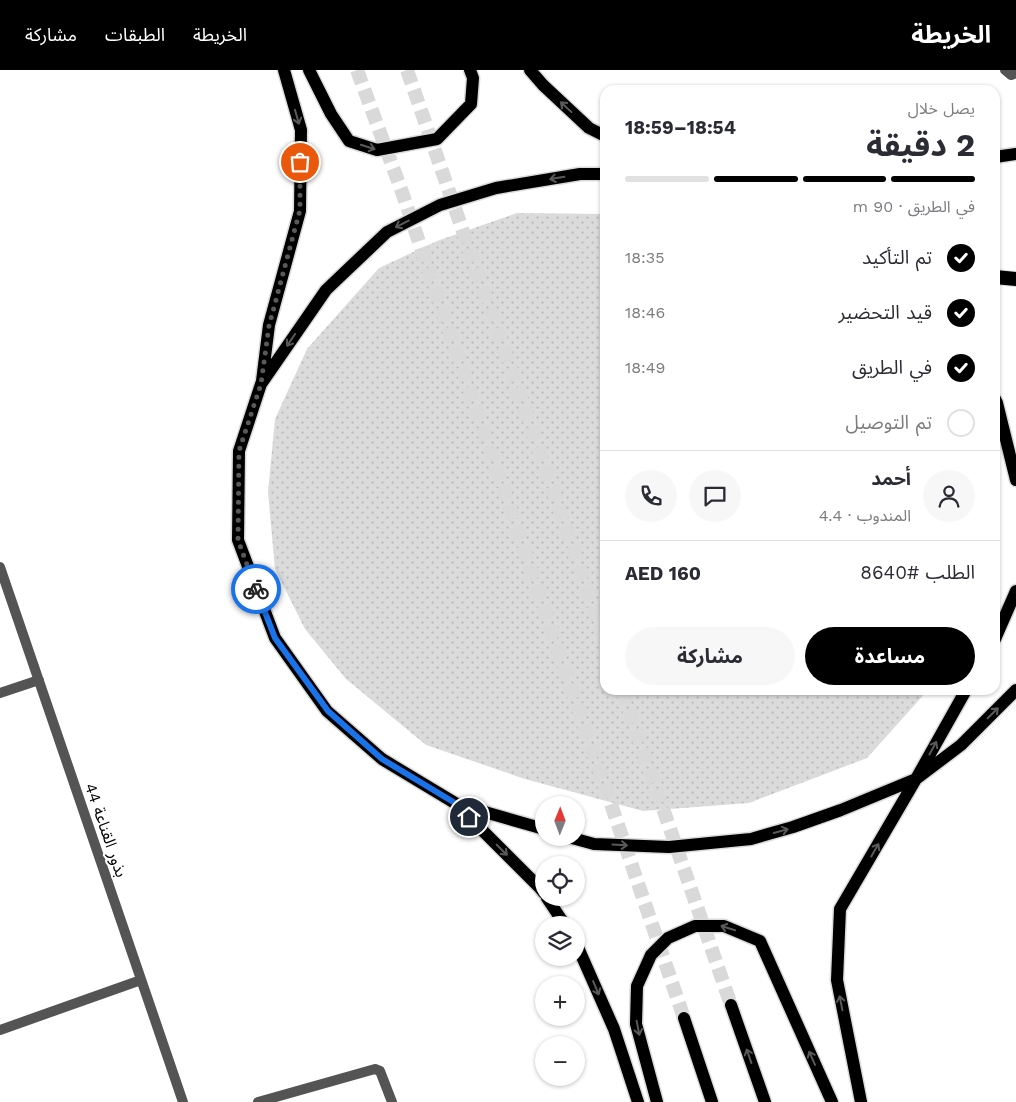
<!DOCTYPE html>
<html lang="ar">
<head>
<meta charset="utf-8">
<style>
	body { margin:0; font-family:"Work Sans","Noto Sans Arabic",sans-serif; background:#f7f7f7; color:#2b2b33; direction:rtl; height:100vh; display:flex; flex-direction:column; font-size:19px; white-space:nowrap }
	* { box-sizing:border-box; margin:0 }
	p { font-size:16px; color:#7c7c81 }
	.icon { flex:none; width:28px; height:28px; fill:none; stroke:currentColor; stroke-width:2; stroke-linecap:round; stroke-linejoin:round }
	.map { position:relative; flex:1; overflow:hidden; direction:ltr }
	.drawer { position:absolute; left:600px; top:15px; width:400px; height:610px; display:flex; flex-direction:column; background:#fff; border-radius:15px; box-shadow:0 1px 4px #0004; direction:rtl }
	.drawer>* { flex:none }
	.needle { width:32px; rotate:1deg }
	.buttons { position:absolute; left:535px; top:726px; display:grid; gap:10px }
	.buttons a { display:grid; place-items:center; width:50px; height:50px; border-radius:50%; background:#fff; box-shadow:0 1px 4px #0004; font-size:25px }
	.pin { position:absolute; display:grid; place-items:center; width:42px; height:42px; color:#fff; margin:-21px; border:2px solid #fff; border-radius:50%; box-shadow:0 1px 5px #0007 }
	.courier { position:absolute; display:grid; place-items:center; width:50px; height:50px; margin:-25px; border:4px solid #1a73e8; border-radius:50%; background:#fff; color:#222; box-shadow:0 1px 6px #0007 }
	.overview em { font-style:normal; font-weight:700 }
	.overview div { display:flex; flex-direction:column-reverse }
	.overview { display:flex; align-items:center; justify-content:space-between; height:85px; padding:0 25px }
	h1 { font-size:32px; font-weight:700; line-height:38px }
	.bar { display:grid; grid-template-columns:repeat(4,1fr); gap:8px 5px; align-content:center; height:60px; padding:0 25px }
	.bar i { height:6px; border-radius:4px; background:#e1e1e2 }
	.bar .selected { background:#000 }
	.bar p { grid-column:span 4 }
	.line { display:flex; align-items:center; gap:12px; padding:0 25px; border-top:1px solid #e1e1e2 }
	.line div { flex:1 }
	.round { display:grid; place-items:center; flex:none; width:52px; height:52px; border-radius:26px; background:#f7f7f7 }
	ol { padding:0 25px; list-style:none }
	li { display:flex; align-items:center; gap:15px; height:55px }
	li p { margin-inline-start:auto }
	li .icon { padding:5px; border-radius:50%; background:#000; color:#fff; stroke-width:4 }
	li:last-child { color:#7c7c81 }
	li i { width:28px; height:28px; border:2px solid #e1e1e2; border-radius:50% }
	.button { display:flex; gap:10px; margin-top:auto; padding:10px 25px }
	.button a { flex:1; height:58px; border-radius:30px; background:#000; color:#fff; font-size:20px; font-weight:700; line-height:58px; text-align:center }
	.button a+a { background:#f7f7f7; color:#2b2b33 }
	header { display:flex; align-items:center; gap:30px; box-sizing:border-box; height:70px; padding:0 25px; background:#000; color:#fff }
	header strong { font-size:24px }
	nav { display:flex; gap:28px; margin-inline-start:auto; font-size:18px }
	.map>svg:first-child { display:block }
	.grass { fill:url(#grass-dots) }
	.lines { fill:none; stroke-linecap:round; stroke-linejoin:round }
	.trunk-tunnel { stroke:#d9d9d9; stroke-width:14; stroke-dasharray:14 7; stroke-linecap:butt }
	.primary-casing { stroke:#dbdbdb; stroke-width:15 }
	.trunk-casing { stroke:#dbdbdb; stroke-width:16 }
	.service { stroke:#545454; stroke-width:10 }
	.minor { stroke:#545454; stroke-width:10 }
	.primary { stroke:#000; stroke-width:12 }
	.trunk { stroke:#000; stroke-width:14 }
	.oneway { stroke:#595959 }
	.done { stroke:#595959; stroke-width:5; stroke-dasharray:0 9 }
	.route { stroke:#1a73e8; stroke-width:6 }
	.labels { text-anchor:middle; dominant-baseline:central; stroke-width:4; stroke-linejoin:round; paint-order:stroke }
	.street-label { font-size:16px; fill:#000; stroke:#fff }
</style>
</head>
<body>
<header>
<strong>الخريطة</strong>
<nav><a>الخريطة</a><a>الطبقات</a><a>مشاركة</a></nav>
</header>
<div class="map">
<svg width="1016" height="1032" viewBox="0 0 1016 1032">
	<defs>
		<pattern id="grass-dots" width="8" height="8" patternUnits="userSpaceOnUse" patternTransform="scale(1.25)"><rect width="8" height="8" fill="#dbdbdb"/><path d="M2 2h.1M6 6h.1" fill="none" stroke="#bababa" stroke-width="1.8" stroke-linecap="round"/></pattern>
	</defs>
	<rect width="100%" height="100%" fill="#fff"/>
	<path class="grass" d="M 517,143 L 605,144 L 605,620 L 928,620 L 867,688 L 749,733 L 643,741 L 525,709 L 426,675 L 346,609 L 305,559 L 275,499 L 268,422 L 275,349 L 307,279 L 379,198 L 437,171 Z"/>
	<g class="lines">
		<path class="trunk-tunnel" d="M 357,0 L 402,122 L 684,948
			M 407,0 L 605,571
			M 622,620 L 731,935"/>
		<defs>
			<path id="primary" d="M 309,0 L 331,44 L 349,71 L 377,80 L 437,69 L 471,34 L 473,8 L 470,0
				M 530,0 L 543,15 L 589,58 L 605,66
				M 995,87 L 1016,84
				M 262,311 L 269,255 L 300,141 L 301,60 L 284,0
				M 995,329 L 997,333 L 1016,410
				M 995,569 L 1016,521
				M 457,734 L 544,759
				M 572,768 L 594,774 L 669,777 L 751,769 L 793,757 L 841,740 L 916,709 L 966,620
				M 544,823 L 539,817 L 455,733 L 382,689 L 327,641 L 275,568 L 238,470 L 239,381 L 261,314 L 326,220 L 387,162 L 440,135 L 496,118 L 580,104 L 605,104
				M 547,828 L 565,855
				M 576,873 L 614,959 L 638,1032
				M 731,935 L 765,1032
				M 684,948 L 712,1032
				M 657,1032 L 636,954 L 637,916 L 651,885 L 668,868 L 695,856 L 724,856 L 760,871 L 832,1032
				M 861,1032 L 837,910 L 840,839 L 916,709 L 961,675 L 1016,620"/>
			<path id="trunk" d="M 995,207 L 1016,209"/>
		</defs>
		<use href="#primary" class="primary-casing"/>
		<use href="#trunk" class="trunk-casing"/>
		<path class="service" d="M 258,1032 L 375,999 L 380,1001 L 392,1032"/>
		<path class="minor" d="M 1005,0 L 1011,5 L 1016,3
			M 0,497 L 183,1032
			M 0,623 L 39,610
			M 0,960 L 141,910"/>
		<use href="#primary" class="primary"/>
		<use href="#trunk" class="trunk"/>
	</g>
	<defs><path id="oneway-shaft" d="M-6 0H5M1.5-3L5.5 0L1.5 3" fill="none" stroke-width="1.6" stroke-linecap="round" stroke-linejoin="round" transform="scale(1.25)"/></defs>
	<g class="oneway">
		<use href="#oneway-shaft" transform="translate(566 37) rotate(-137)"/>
		<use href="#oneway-shaft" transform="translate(297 47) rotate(74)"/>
		<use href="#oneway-shaft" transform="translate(368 77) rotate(18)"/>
		<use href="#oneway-shaft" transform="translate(557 108) rotate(171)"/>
		<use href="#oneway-shaft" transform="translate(402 154) rotate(153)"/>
		<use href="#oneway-shaft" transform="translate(291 270) rotate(124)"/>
		<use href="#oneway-shaft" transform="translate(993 643) rotate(-45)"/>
		<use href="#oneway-shaft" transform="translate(933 678) rotate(-61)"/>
		<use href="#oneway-shaft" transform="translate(781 761) rotate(-15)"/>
		<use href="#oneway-shaft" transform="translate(620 775) rotate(3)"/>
		<use href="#oneway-shaft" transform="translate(502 780) rotate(45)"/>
		<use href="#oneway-shaft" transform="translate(875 780) rotate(-60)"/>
		<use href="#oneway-shaft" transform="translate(728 858) rotate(-163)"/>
		<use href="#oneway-shaft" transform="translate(596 918) rotate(67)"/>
		<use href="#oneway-shaft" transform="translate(841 933) rotate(-101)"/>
		<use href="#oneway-shaft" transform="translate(638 958) rotate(79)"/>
		<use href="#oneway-shaft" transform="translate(749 986) rotate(-109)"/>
		<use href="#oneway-shaft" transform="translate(812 988) rotate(-114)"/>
	</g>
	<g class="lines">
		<path class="done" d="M 256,519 L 238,470 L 239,381 L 261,314 L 269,256 L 300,140 L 300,92"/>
		<path class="route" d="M 256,519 L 275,568 L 328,641 L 382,689 L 455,733 L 469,747"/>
	</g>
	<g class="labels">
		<g class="street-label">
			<text transform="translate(106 760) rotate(71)">بذور القناعة 44</text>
		</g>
	</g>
</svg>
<div class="buttons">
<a><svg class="needle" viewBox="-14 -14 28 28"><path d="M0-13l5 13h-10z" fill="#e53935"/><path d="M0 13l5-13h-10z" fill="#7c7c81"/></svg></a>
<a><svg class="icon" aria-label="locate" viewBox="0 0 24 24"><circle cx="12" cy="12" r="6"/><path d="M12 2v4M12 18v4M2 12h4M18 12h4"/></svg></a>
<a><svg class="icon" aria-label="layers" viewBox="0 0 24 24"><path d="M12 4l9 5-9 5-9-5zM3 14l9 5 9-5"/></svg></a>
<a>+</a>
<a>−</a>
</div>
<div class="pin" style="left:300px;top:92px;background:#ea580c"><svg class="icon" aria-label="bag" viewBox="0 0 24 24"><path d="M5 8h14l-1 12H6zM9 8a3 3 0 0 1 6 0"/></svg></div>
<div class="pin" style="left:469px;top:747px;background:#1f2937"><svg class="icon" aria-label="home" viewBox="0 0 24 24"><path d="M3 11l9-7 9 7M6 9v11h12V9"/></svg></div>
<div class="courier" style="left:256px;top:519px"><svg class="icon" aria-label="bike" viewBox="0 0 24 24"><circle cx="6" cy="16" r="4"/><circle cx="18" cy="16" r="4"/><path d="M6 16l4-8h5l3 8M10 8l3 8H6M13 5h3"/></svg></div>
<section class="drawer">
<div class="overview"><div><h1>2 دقيقة</h1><p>يصل خلال</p></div><em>18:54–18:59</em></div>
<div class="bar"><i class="selected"></i><i class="selected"></i><i class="selected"></i><i></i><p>في الطريق · 90 m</p></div>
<ol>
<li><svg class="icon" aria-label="check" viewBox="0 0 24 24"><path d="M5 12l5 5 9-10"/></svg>تم التأكيد<p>18:35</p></li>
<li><svg class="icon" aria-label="check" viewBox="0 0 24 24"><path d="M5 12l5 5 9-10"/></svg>قيد التحضير<p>18:46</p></li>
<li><svg class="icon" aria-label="check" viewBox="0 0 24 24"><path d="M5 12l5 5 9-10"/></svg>في الطريق<p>18:49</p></li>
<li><i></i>تم التوصيل</li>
</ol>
<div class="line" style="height:90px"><a class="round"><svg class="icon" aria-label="person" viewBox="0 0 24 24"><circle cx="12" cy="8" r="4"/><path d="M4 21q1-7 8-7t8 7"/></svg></a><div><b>أحمد</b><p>المندوب · 4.4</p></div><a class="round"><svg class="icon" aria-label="chat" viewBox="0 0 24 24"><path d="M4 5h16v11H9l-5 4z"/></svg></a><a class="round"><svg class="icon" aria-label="phone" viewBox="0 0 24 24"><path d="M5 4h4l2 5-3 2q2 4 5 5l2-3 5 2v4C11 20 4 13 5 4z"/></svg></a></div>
<div class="line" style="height:65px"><div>الطلب #8640</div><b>AED 160</b></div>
<div class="button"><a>مساعدة</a><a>مشاركة</a></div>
</section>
</div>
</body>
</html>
